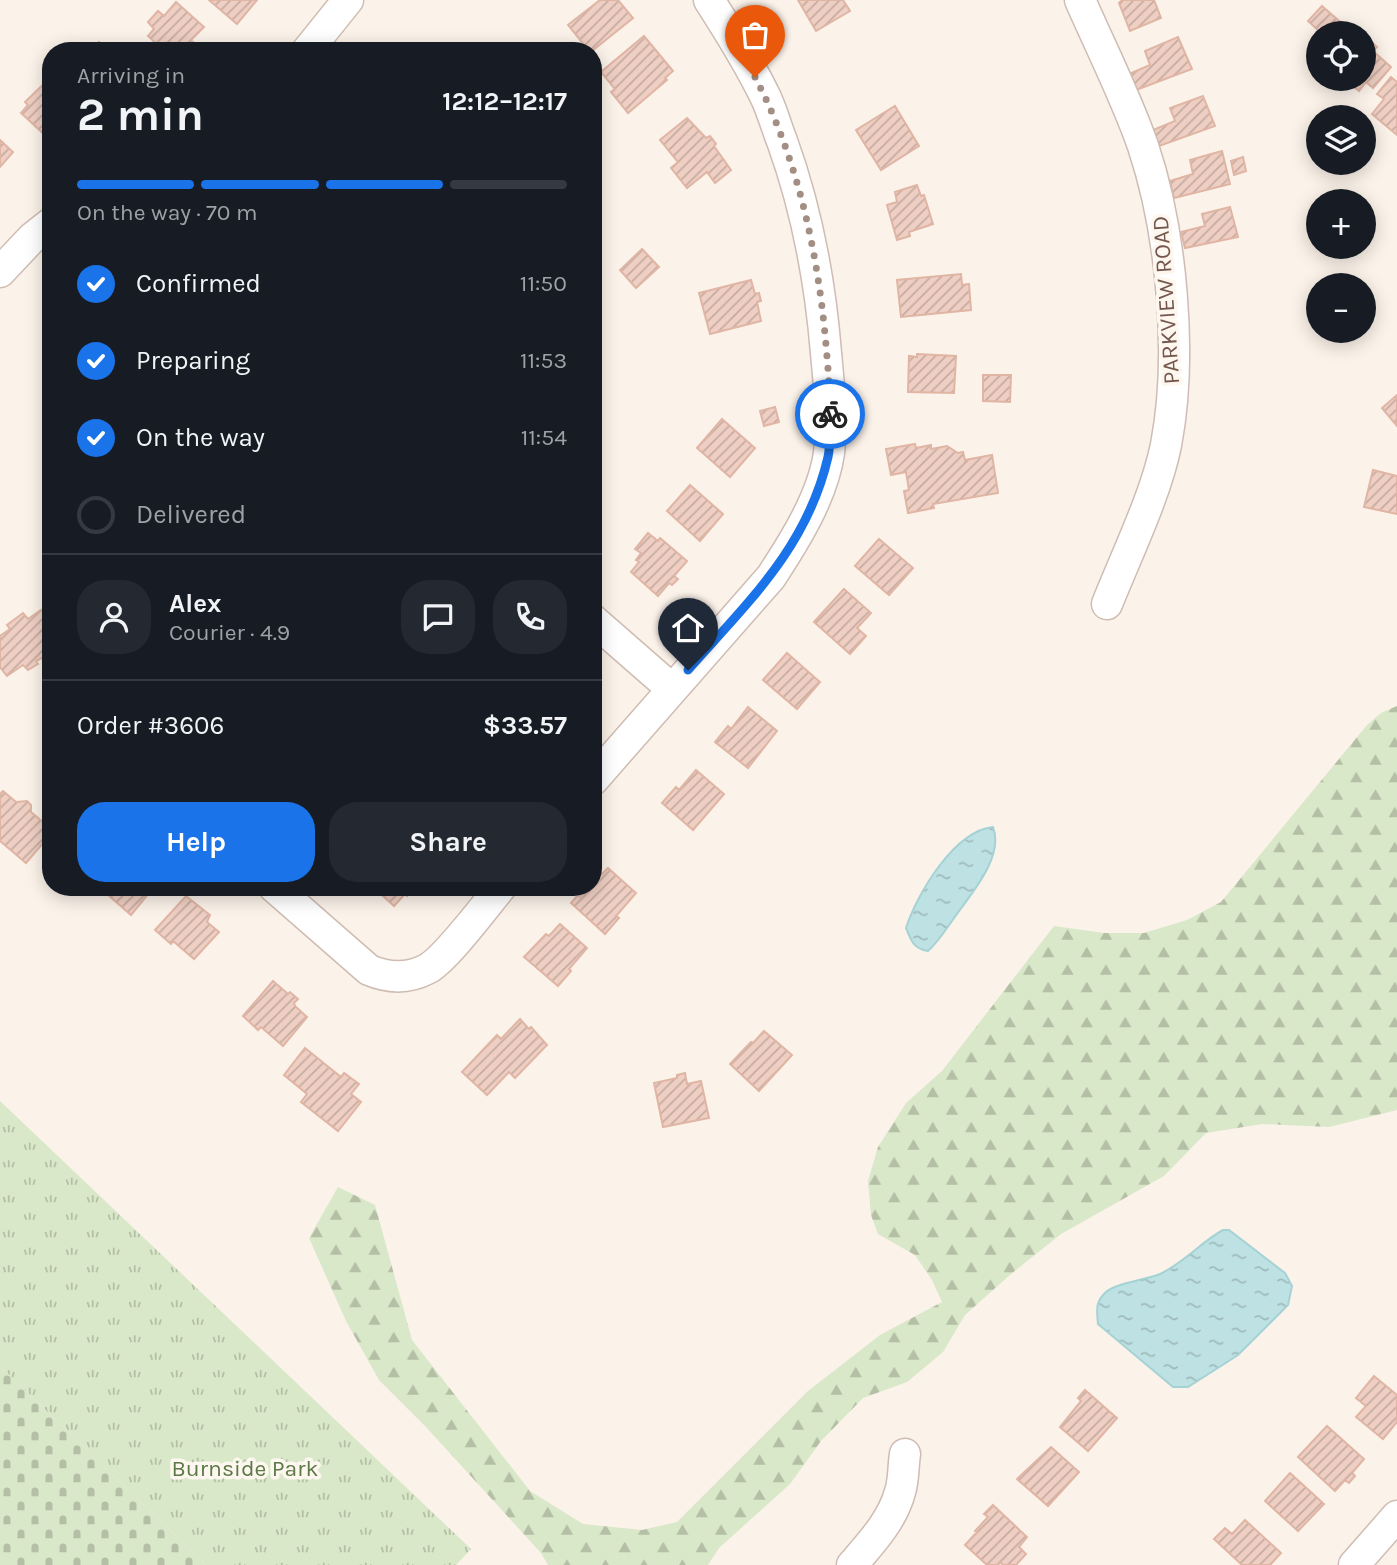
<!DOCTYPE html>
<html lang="en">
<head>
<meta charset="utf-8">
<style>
	body { margin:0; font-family:Karla,sans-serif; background:#242831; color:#f1f3f6; height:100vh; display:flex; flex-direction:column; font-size:26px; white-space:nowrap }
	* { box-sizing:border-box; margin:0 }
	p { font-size:23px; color:#9ea1a6 }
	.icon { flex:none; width:38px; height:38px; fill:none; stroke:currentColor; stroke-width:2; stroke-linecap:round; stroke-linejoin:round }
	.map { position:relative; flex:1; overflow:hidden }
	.panel { position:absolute; left:42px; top:42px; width:560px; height:854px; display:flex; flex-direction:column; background:#171b24; border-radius:28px; box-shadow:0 4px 18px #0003 }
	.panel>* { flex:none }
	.tools { position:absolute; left:1306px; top:21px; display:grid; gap:14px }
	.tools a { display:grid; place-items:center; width:70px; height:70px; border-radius:50%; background:#171b24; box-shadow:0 4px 18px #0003; font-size:35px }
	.pin { position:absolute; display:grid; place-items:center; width:60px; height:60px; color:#fff; margin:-72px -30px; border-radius:50% 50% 50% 0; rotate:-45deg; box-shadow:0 0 7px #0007 }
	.pin .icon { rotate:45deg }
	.courier { position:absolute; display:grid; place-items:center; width:70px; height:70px; margin:-35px; border:5px solid #1a73e8; border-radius:50%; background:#fff; color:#222; box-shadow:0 2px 9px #0007 }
	.headline em { font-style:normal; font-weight:700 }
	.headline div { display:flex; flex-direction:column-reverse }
	.headline { display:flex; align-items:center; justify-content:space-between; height:119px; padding:0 35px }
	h1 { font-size:46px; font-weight:700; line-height:52px }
	.bar { display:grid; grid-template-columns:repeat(4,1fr); gap:10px 7px; align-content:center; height:84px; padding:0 35px }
	.bar i { height:9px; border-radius:5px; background:#363941 }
	.bar .current { background:#1a73e8 }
	.bar p { grid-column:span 4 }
	.line { display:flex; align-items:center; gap:18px; padding:0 35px; border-top:2px solid #363941 }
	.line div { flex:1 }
	.round { display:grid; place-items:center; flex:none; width:74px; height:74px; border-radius:28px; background:#242831 }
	ol { padding:0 35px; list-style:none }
	li { display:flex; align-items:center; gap:21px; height:77px }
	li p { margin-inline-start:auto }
	li .icon { padding:7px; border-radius:50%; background:#1a73e8; color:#fff; stroke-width:4 }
	li:last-child { color:#9ea1a6 }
	li i { width:38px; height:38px; border:4px solid #363941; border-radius:50% }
	.cta { display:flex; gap:14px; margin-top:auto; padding:14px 35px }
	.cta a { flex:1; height:80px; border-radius:28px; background:#1a73e8; color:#fff; font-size:28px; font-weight:700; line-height:80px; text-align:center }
	.cta a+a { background:#242831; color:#f1f3f6 }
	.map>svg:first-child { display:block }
	.grass { fill:url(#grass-tufts) }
	.forest { fill:url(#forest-firs) }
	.cemetery { fill:url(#cemetery-stones) }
	.water { fill:url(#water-ripples); stroke:#a5d2d5; stroke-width:2 }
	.building { fill:url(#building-hatch); stroke:#e0b5a4; stroke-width:2 }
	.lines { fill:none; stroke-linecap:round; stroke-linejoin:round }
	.minor-casing { stroke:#cfbcb2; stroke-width:33 }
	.minor { stroke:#fff; stroke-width:30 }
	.done { stroke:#a38e84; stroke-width:7; stroke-dasharray:0 12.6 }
	.route { stroke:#1a73e8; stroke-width:9 }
	.labels { text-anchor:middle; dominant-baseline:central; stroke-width:7; stroke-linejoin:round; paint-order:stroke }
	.street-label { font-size:23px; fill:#74584e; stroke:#fef7ef }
	.park-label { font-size:23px; fill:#5b7847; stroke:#fef7ef }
</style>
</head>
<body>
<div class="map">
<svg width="1397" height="1565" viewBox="0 0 1397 1565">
	<defs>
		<pattern id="grass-tufts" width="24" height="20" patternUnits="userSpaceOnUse" patternTransform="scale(1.75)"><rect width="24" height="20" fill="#d8e8c8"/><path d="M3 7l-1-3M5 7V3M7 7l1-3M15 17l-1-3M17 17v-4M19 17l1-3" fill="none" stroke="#b4bfa5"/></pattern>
		<pattern id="forest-firs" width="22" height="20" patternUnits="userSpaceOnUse" patternTransform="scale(1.75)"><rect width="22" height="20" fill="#d8e8c8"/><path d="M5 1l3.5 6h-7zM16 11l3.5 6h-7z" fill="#b4bfa5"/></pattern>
		<pattern id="cemetery-stones" width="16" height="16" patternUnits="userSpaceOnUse" patternTransform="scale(1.75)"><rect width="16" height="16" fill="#d8e8c8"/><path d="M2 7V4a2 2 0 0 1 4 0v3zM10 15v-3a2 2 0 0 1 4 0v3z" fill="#b4bfa5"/></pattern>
		<pattern id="water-ripples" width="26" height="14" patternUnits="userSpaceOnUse" patternTransform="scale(1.75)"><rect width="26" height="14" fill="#bee2e4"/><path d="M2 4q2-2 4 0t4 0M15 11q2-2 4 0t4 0" fill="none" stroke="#9fbabb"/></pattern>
		<pattern id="building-hatch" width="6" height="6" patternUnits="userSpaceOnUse" patternTransform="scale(1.75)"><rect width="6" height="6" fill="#efcfc3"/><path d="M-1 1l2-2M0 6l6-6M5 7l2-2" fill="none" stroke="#c6aba1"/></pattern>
	</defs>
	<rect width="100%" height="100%" fill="#fbf2e9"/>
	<path class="grass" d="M 0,1101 L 471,1549 L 456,1565 L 206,1565 L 0,1366 Z"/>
	<path class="forest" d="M 1397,706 L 1397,1110 L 1329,1127 L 1262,1124 L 1206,1133 L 1164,1176 L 1061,1234 L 1011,1274 L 965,1315 L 943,1352 L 907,1382 L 863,1398 L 821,1441 L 790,1484 L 719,1548 L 708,1565 L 548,1565 L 541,1553 L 426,1427 L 379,1380 L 346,1321 L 309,1238 L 338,1187 L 375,1205 L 412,1340 L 530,1491 L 583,1524 L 642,1530 L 677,1522 L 808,1391 L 880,1335 L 942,1302 L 932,1280 L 915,1255 L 878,1234 L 871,1215 L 868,1181 L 878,1147 L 906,1103 L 942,1071 L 1054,926 L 1104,933 L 1144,933 L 1187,920 L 1221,902 L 1367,725 L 1381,713 Z"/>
	<path class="cemetery" d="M 0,1366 L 206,1565 L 0,1565 Z"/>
	<path class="water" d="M 993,827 C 1005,858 968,897 952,921 C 944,932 938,942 928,951 C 914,949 911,941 906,928 C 917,894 954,831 993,827 Z
		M 1223,1230 L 1229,1230 L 1285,1273 L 1292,1286 L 1288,1305 L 1238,1355 L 1188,1387 L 1173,1387 L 1098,1324 C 1097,1312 1095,1303 1104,1294 C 1113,1283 1146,1280 1160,1274 C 1185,1262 1201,1242 1223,1230 Z"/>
	<path class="building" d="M 209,0 L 257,0 L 237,24 Z
		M 600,0 L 618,0 L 633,18 L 592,51 L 589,51 L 568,25 Z
		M 798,0 L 843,0 L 850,11 L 816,31 Z
		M 1122,0 L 1154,0 L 1161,18 L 1130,31 L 1119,3 Z
		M 176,2 L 204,27 L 191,40 L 195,44 L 189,50 L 186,47 L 182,51 L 164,51 L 148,36 L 154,29 L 148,22 L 158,11 L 164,16 Z
		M 1322,6 L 1353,33 L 1321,33 L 1308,21 Z
		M 644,36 L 673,71 L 665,78 L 667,80 L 628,113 L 611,92 L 615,89 L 601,72 Z
		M 1178,37 L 1192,69 L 1136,90 L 1129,74 L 1150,65 L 1145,51 Z
		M 1367,38 L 1377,47 L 1373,51 L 1391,67 L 1373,88 L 1366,82 L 1359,91 L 1345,79 L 1363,79 L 1363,42 Z
		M 99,42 L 109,51 L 91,51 Z
		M 1391,77 L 1397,82 L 1397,135 L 1372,114 L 1384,99 L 1377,94 Z
		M 49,79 L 51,81 L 51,133 L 47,137 L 21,113 L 28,105 L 25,102 Z
		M 1203,96 L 1215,126 L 1159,146 L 1153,130 L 1175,121 L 1170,108 Z
		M 895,106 L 919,146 L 881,170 L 856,130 Z
		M 687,118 L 706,138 L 710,136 L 716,144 L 714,146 L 731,170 L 715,183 L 707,172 L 687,188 L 671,168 L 678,162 L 660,140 Z
		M 0,140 L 13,152 L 0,167 Z
		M 1222,151 L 1230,184 L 1174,198 L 1170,181 L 1193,174 L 1190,160 Z
		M 1243,157 L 1246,171 L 1234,175 L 1231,161 Z
		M 917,185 L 921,196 L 924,195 L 933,224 L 909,232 L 910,236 L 897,240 L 887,205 L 897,202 L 895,192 Z
		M 1230,207 L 1238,237 L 1185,248 L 1181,232 L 1205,226 L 1202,214 Z
		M 642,249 L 659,267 L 636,288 L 620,270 Z
		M 961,274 L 962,285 L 969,284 L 971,310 L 901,317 L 897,280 Z
		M 751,280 L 755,294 L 759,293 L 761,301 L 757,302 L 761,321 L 710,334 L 699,293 Z
		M 917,354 L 956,356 L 954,393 L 908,392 L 909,356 L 917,357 Z
		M 983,375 L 1011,375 L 1010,402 L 983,401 Z
		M 1397,395 L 1397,426 L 1382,408 Z
		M 775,407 L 779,422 L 764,426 L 760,411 Z
		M 722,419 L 755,448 L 730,477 L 697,448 Z
		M 915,444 L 916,448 L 931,445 L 931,449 L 947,446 L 958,453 L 963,452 L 965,460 L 992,455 L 998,493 L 933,504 L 934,508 L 908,513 L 904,491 L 909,490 L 906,472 L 891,475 L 886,449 Z
		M 1373,470 L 1397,476 L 1397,514 L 1364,507 Z
		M 690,485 L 723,514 L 700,541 L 667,511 Z
		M 648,533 L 658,541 L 660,538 L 687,561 L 674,576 L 678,579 L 672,585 L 669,583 L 658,596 L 631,572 L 639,562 L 636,560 L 641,553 L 635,549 Z
		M 879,539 L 913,568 L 889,595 L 855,566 Z
		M 844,589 L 871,613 L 857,628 L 866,636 L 850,654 L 814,622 Z
		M 41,610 L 51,624 L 51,645 L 45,649 L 46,656 L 36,661 L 38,664 L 28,670 L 23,665 L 7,676 L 0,667 L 0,636 L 10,629 L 7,625 L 23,613 L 28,619 Z
		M 787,653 L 820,682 L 797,709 L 763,680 Z
		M 748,707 L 777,731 L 748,768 L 715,742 L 728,726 L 731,729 Z
		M 696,770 L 724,794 L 693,830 L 662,803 L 676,787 L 679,790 Z
		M 3,791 L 16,802 L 27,801 L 31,805 L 31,812 L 51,829 L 51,834 L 26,863 L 0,841 L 0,794 Z
		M 608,868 L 636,893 L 616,916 L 619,918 L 605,934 L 571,903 L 578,895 L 580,897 L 590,887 L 593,887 L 593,883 Z
		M 99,887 L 154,887 L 131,915 Z
		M 373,887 L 415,887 L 407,896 L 405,894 L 394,906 Z
		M 186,896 L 210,915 L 207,922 L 219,932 L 194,959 L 173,941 L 171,944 L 155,930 Z
		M 560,924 L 587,948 L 569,969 L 571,971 L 558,986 L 524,957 L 546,934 L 549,936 Z
		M 273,981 L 288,994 L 290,992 L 298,999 L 294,1003 L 295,1006 L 307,1017 L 283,1046 L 261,1027 L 258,1030 L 243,1016 Z
		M 520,1019 L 529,1029 L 531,1027 L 547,1045 L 515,1078 L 509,1072 L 487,1095 L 462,1072 L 497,1035 L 501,1039 Z
		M 764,1031 L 792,1055 L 759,1091 L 730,1064 L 751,1042 L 753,1043 Z
		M 305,1048 L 341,1077 L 344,1073 L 359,1084 L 351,1094 L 361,1102 L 338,1131 L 301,1102 L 307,1094 L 284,1075 Z
		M 685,1073 L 687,1084 L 701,1081 L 709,1118 L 663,1127 L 654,1083 L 677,1078 L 677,1075 Z
		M 1374,1376 L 1397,1395 L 1397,1422 L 1383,1439 L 1356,1417 L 1366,1406 L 1356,1398 Z
		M 1085,1390 L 1117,1418 L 1088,1451 L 1060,1427 L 1081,1401 L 1078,1398 Z
		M 1327,1426 L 1364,1459 L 1352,1473 L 1355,1476 L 1349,1483 L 1345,1480 L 1335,1491 L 1298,1457 Z
		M 1051,1447 L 1079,1472 L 1048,1506 L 1017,1479 Z
		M 1290,1473 L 1324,1504 L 1298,1531 L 1265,1501 Z
		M 993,1505 L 1027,1537 L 1019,1547 L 1026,1554 L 1016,1565 L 1003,1565 L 1000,1562 L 998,1565 L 987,1565 L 965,1545 L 977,1532 L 975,1531 L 988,1517 L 984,1514 Z
		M 1245,1520 L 1281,1553 L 1270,1565 L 1242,1565 L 1214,1539 L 1225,1528 L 1232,1534 Z"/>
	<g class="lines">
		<defs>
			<path id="minor" d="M 1080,0 C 1101,48 1126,97 1143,146 C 1172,233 1183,356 1166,445 C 1156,495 1126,556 1107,604
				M 307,51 L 348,0
				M 0,272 L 32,238 L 51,223
				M 593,620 L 672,689
				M 593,780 L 771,577 C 794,542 823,496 829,453 C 833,420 829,386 826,353 C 820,279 807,210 782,141 C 776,126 772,110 765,96 C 749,63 729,31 709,0
				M 274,887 L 369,970 C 388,978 408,979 427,969 C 445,960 486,905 501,887
				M 852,1565 C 871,1543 892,1521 900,1492 C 904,1480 903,1466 905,1454
				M 1354,1565 L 1397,1516"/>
		</defs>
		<use href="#minor" class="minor-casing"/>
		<use href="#minor" class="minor"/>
	</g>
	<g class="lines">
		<path class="done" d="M 755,77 C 798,159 818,253 826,345 C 828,368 830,391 830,414"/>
		<path class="route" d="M 688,670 C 747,603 807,548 828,457 C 831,444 829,428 830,414"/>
	</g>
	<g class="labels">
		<g class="street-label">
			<text transform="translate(1166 300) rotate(-94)">PARKVIEW ROAD</text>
		</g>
		<g class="park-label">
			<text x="245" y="1468">Burnside Park</text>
		</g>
	</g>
</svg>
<div class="tools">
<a><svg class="icon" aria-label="locate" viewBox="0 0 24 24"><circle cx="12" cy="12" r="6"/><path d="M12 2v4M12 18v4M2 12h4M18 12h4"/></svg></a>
<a><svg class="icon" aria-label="layers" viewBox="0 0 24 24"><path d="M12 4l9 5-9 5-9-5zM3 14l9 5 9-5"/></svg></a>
<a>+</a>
<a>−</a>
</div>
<div class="pin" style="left:755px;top:77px;background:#ea580c"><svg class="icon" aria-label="bag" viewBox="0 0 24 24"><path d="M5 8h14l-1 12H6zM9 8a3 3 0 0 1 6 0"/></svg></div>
<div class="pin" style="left:688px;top:670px;background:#1f2937"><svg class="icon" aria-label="home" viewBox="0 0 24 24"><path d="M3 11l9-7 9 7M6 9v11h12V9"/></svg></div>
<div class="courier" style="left:830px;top:414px"><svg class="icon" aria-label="bike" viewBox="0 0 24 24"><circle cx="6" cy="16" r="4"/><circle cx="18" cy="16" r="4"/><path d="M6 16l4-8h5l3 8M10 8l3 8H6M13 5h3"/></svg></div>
<section class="panel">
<div class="headline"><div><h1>2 min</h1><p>Arriving in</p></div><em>12:12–12:17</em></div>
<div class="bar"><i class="current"></i><i class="current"></i><i class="current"></i><i></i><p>On the way · 70 m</p></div>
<ol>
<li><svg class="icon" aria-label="check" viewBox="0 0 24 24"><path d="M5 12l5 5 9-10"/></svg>Confirmed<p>11:50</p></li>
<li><svg class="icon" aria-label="check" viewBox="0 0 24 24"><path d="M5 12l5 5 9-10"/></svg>Preparing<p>11:53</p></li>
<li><svg class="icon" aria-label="check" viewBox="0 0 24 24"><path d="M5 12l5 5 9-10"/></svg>On the way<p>11:54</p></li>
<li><i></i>Delivered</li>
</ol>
<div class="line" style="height:126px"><a class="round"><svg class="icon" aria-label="person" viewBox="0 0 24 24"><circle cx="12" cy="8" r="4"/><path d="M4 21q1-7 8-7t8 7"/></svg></a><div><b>Alex</b><p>Courier · 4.9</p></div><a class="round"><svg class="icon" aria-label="chat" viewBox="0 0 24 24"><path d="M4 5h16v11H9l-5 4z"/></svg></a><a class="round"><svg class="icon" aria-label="phone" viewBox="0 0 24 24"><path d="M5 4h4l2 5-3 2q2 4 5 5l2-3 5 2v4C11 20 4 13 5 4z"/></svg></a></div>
<div class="line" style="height:91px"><div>Order #3606</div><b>$33.57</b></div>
<div class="cta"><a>Help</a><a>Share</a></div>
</section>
</div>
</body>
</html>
